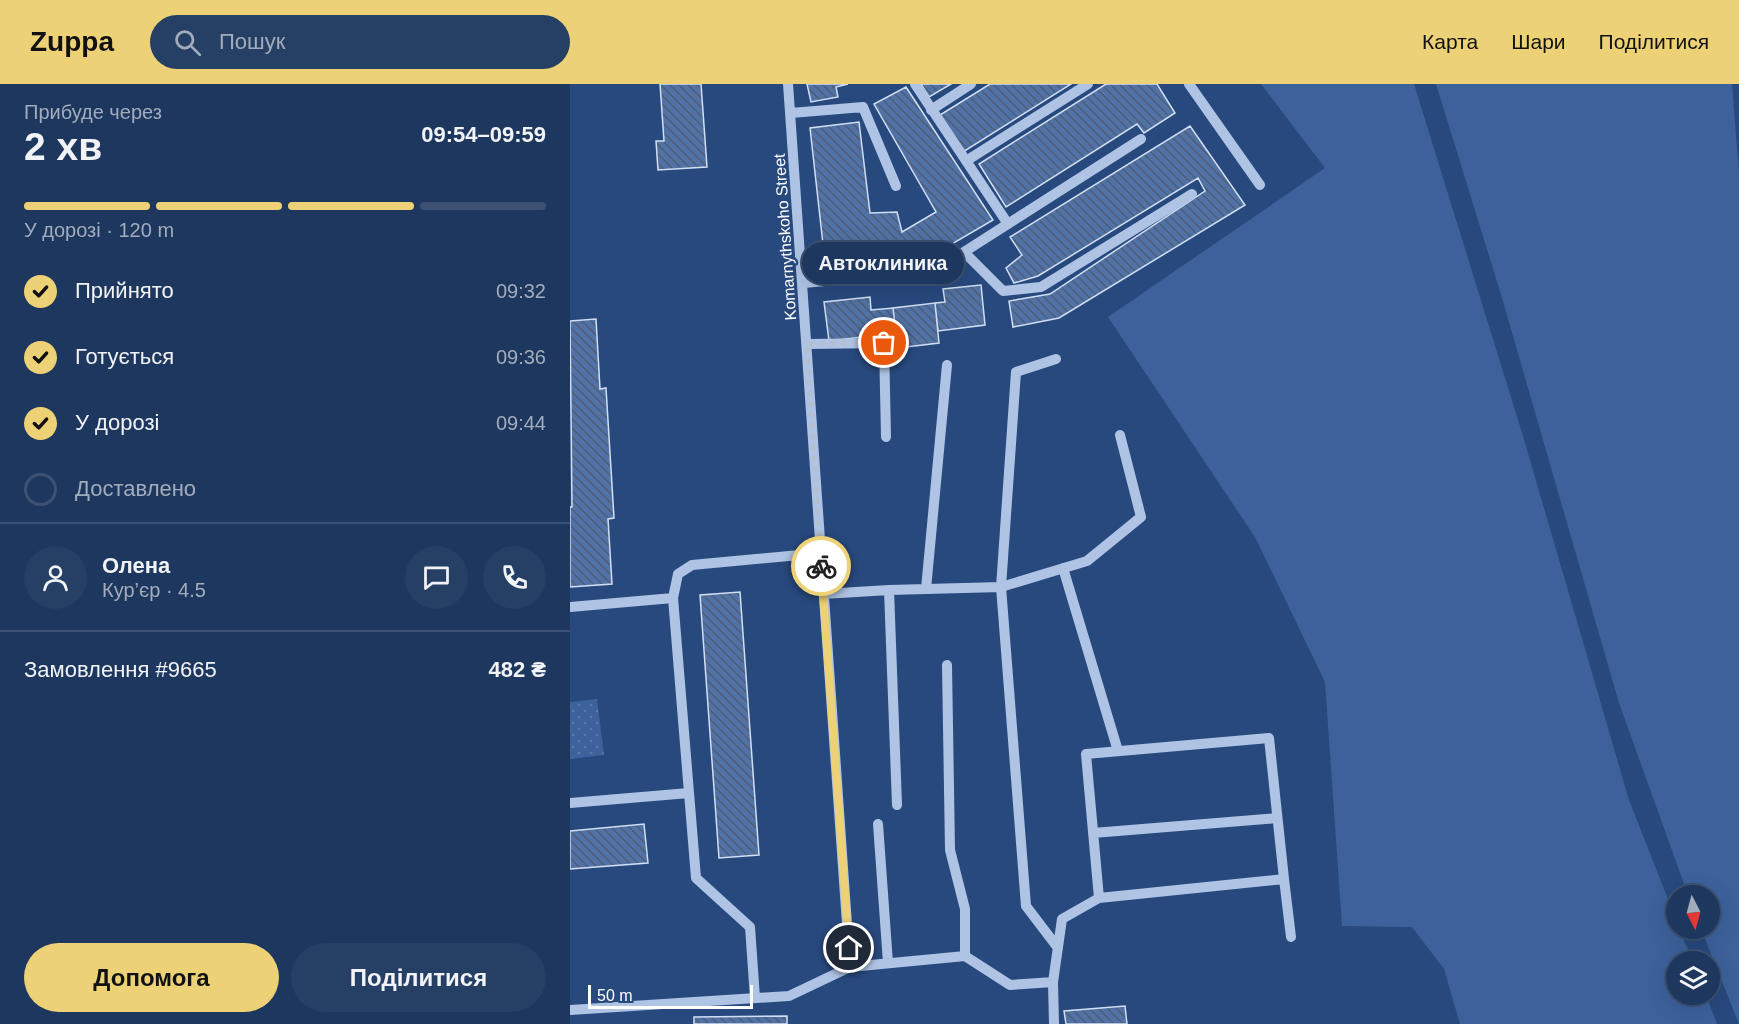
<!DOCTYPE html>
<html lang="uk">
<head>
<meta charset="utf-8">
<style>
	body { margin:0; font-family:Helvetica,sans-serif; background:#263f64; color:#f1f3f6; height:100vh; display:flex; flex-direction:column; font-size:22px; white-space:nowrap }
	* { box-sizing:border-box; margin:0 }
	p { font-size:20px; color:#a1acbc }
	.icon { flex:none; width:33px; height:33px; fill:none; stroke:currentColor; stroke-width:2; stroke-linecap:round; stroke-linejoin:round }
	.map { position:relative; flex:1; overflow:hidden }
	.panel { display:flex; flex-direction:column; background:#1e375e; width:570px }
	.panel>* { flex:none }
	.needle { width:39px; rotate:174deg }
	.fabs { position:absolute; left:1096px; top:801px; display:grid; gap:12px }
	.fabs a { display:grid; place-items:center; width:54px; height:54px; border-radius:50%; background:#1e375e; box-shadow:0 6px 24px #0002,0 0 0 2px #3c5173; font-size:30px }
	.scale { position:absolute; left:18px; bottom:15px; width:165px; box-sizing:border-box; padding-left:6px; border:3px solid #fff; border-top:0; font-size:16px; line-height:21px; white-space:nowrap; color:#fff; -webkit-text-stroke:4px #28497e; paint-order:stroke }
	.pin { position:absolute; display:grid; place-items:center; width:51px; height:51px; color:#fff; margin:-26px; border:3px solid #fff; border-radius:50%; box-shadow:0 2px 6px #0007 }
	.courier { position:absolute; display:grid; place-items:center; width:60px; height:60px; margin:-30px; border:4px solid #ecd176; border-radius:50%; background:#fff; color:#222; box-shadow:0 2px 8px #0007 }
	.bubble { position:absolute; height:42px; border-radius:21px; background:#1e375e; box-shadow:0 6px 24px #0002,0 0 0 2px #3c5173; font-size:20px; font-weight:700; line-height:42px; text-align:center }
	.overview em { font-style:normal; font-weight:700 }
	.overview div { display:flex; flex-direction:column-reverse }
	.overview { display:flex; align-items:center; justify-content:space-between; height:102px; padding:0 24px }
	h1 { font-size:39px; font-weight:700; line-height:45px }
	.bar { display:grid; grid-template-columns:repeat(4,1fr); gap:9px 6px; align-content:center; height:72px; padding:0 24px }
	.bar i { height:8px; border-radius:4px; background:#3c5173 }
	.bar .on { background:#ecd176 }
	.bar p { grid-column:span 4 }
	.line { display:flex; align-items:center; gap:15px; padding:0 24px; border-top:2px solid #3c5173 }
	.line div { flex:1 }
	.round { display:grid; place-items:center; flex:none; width:63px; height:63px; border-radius:32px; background:#263f64 }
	ol { padding:0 24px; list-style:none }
	li { display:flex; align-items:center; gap:18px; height:66px }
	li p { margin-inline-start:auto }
	li .icon { padding:6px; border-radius:50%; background:#ecd176; color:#111; stroke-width:4 }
	li:last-child { color:#a1acbc }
	li i { width:33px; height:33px; border:3px solid #3c5173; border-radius:50% }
	.action { display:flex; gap:12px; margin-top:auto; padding:12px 24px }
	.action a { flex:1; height:69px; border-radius:36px; background:#ecd176; color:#111; font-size:24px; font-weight:700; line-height:69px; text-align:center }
	.action a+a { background:#263f64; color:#f1f3f6 }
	header { display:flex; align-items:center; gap:36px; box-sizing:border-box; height:84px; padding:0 30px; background:#ecd176; color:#111 }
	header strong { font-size:28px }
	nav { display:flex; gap:33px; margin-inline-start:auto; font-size:21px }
	.search { width:420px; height:54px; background:#263f64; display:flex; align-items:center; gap:15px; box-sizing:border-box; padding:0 21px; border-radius:33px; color:#a1acbc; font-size:22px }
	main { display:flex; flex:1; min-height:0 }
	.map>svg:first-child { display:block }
	.park { fill:url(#park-dots) }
	.garden { fill:#3c619b }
	.building { fill:url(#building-back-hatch); stroke:#d1dff4; stroke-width:1.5 }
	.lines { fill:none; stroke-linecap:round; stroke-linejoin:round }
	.minor { stroke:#afc4e5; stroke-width:10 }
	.done { stroke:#b4bfd2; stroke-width:6; stroke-dasharray:0 10.8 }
	.route { stroke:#ecd176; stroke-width:8 }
	.labels { text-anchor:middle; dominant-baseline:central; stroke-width:5; stroke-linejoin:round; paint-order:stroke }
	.street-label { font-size:16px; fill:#fff; stroke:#28497e }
</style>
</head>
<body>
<header>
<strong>Zuppa</strong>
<div class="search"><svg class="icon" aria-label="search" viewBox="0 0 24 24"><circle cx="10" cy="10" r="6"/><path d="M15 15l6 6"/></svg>Пошук</div>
<nav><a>Карта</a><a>Шари</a><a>Поділитися</a></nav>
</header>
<main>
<section class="panel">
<div class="overview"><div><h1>2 хв</h1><p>Прибуде через</p></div><em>09:54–09:59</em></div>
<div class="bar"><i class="on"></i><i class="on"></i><i class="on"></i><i></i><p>У дорозі · 120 m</p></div>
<ol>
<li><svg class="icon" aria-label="check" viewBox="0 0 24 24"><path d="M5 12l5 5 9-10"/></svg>Прийнято<p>09:32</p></li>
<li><svg class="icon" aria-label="check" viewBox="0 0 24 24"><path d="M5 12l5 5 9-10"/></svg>Готується<p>09:36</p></li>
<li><svg class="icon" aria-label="check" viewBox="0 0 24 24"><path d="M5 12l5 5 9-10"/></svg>У дорозі<p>09:44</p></li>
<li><i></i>Доставлено</li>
</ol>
<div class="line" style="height:108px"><a class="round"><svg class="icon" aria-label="person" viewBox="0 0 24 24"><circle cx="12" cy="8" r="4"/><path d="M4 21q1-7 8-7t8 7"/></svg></a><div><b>Олена</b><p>Кур’єр · 4.5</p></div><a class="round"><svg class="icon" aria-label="chat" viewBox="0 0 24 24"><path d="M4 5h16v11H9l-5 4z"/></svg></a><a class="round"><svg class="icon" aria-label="phone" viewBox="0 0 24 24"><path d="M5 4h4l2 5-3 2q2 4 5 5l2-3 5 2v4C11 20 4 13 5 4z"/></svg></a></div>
<div class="line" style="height:78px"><div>Замовлення #9665</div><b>482 ₴</b></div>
<div class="action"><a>Допомога</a><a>Поділитися</a></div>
</section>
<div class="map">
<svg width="1169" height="940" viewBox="0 0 1169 940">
	<defs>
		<pattern id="park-dots" width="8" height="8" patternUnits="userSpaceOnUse" patternTransform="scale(1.5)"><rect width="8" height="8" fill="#3c619b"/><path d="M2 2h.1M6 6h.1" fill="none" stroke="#5979aa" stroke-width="1.8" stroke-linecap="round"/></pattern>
		<pattern id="building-back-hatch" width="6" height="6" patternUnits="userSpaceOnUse" patternTransform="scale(1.5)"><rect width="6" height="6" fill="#5172a6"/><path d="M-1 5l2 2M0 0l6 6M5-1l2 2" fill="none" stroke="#4e5d74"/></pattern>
	</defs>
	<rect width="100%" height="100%" fill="#28497e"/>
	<path class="park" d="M 27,615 L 34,671 L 0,675 L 0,618 Z"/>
	<path class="garden" d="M 691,0 L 844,0 L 953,352 L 1059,716 L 1107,838 L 1107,844 L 1109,845 L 1123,877 L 1107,878 L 1107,910 L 1136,911 L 1147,940 L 890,940 L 874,885 L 842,843 L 772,842 L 755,598 L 685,453 L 538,233 L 755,84 Z
		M 866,0 L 1162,0 L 1169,89 L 1169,940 L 1131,845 L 1140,844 L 1140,812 L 1118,811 L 1049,619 L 932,214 Z"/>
	<path class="building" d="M 90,0 L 131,0 L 137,83 L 88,86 L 86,57 L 94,57 Z
		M 237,0 L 278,0 L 266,3 L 268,13 L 241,18 Z
		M 351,0 L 381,0 L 359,13 Z
		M 420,0 L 501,0 L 393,68 L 370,31 Z
		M 536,0 L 587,0 L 605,29 L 574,49 L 567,40 L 436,123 L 409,80 Z
		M 336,3 L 423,136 L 351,178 L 256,187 L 240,44 L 289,38 L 300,129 L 327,128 L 332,148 L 366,128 L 304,20 Z
		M 620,42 L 675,121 L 489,234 L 443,243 L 439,217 L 480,210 L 635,107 L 628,94 L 468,192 L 444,199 L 436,184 L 452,171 L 440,153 Z
		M 411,201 L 415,241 L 368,247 L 365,219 L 375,218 L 373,205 Z
		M 300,213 L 301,226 L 323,224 L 326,249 L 259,257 L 254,218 Z
		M 365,219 L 369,259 L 328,264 L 323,224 Z
		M 26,235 L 30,305 L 36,304 L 44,434 L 38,435 L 42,500 L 0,503 L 0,423 L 2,423 L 0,237 Z
		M 170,508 L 189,771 L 149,774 L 130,511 Z
		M 74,740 L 78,779 L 0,785 L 0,747 Z
		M 555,922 L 557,940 L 496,940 L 494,927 Z
		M 217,932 L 217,940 L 124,940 L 124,933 Z"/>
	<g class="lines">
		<path class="minor" d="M 218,0 L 280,883
			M 345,0 L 438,140
			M 619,0 L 690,101
			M 361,26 L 401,0
			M 221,29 L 293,23 L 326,102
			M 396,77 L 518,0
			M 394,168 L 433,207 L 471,203 L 622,110
			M 234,199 L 357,187 L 394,168 L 571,55
			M 237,260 L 314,259 L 316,353
			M 486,275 L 446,288 L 431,503 L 517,477 L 571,433 L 550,351
			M 493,484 L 548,667
			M 356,505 L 377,281
			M 253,510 L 319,506
			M 0,523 L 103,514
			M 377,581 L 380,766 L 395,825 L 395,872
			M 0,719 L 119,709
			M 327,721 L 319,506 L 431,503 L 456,822 L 488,864
			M 308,740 L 318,879
			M 523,749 L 707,734
			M 529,814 L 516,670 L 699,654 L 714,795
			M 483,898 L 484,940
			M 185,914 L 180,843 L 126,794 L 103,514 L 108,490 L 122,481 L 251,469
			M 0,926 L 219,912 L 280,883 L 395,872 L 440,901 L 483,898 L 492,835 L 529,814 L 714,795 L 721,853"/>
	</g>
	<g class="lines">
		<path class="done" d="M 251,482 L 237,260 L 314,259"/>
		<path class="route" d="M 251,482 L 279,864"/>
	</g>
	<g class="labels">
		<g class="street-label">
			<text transform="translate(215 153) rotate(-94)">Komarnythskoho Street</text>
		</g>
	</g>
</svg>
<div class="fabs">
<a><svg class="needle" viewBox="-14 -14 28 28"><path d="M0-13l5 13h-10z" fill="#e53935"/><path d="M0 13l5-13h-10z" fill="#a1acbc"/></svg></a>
<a><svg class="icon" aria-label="layers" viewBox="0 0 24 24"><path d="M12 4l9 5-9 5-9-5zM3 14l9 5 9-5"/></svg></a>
</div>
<div class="scale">50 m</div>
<div class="pin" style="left:314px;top:259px;background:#ea580c"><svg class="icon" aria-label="bag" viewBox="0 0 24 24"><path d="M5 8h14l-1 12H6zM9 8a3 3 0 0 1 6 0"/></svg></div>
<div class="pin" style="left:279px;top:864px;background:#1f2937"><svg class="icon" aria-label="home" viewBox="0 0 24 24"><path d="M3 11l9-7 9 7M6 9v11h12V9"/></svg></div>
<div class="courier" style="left:251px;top:482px"><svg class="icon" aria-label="bike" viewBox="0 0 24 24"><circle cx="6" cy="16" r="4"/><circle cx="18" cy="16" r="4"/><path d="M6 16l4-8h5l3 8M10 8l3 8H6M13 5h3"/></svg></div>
<div class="bubble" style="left:232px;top:158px;width:162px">Автоклиника</div>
</div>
</main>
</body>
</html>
